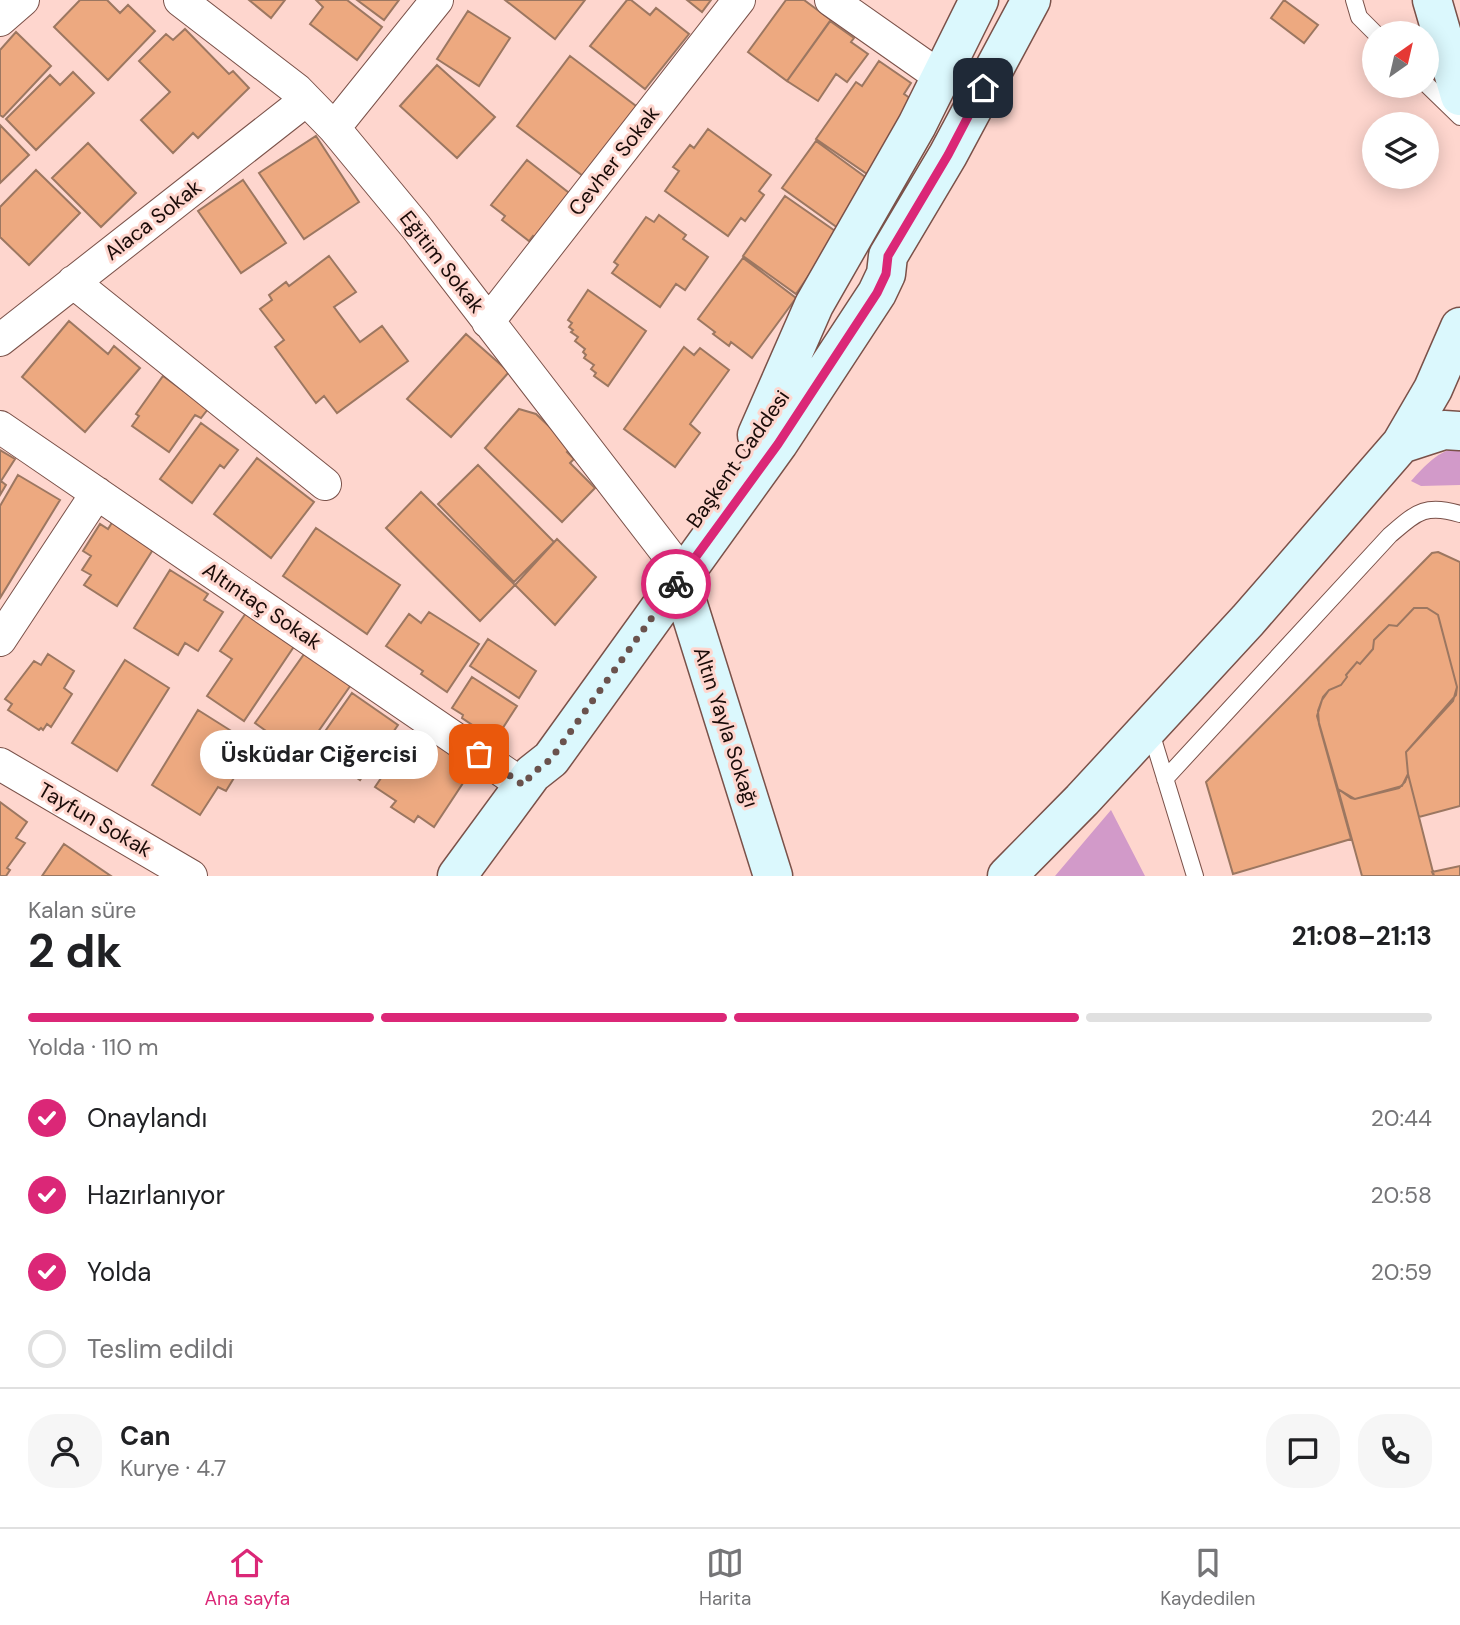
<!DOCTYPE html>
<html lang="tr">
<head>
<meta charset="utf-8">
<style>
	body { margin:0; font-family:"DM Sans",sans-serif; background:#f6f6f6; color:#202124; height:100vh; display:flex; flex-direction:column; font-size:26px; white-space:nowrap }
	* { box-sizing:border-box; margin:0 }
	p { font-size:23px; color:#757577 }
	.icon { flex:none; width:38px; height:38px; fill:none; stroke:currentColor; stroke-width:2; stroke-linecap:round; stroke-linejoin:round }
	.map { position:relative; height:876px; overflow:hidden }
	.side { display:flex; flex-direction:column; background:#fff; flex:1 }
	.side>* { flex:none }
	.needle { width:46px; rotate:34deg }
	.controls { position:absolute; left:1362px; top:21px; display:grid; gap:14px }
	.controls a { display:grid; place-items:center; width:77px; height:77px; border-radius:50%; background:#fff; box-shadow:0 4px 18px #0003; font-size:35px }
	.pin { position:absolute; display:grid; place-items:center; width:60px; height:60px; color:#fff; margin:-30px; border-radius:14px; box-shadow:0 4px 10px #0006 }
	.courier { position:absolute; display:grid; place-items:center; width:70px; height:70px; margin:-35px; border:5px solid #db2777; border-radius:50%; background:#fff; color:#222; box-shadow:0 2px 9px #0007 }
	.bubble { position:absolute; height:49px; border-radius:24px; background:#fff; box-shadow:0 4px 18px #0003; font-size:23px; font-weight:700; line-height:49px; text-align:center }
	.head em { font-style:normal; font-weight:700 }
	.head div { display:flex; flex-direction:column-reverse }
	.head { display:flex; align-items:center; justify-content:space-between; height:119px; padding:0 28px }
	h1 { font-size:46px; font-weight:700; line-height:52px }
	.bar { display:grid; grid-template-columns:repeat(4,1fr); gap:10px 7px; align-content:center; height:84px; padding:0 28px }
	.bar i { height:9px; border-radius:5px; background:#e0e0e0 }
	.bar .on { background:#db2777 }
	.bar p { grid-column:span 4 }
	.line { display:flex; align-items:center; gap:18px; padding:0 28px; border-top:2px solid #e0e0e0 }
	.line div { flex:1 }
	.round { display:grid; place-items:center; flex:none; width:74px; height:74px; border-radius:28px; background:#f6f6f6 }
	ol { padding:0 28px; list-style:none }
	li { display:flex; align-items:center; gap:21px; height:77px }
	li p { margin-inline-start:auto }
	li .icon { padding:7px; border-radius:50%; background:#db2777; color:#fff; stroke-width:4 }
	li:last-child { color:#757577 }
	li i { width:38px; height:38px; border:4px solid #e0e0e0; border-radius:50% }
	.tabs { display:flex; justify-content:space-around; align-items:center; height:98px; border-top:2px solid #e0e0e0; background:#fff; font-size:19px; color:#757577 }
	.tabs a { display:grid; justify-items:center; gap:4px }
	.tabs .on { color:#db2777 }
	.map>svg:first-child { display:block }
	.green { fill:#d29ac9 }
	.building { fill:#eda980; stroke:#9c7761; stroke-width:2 }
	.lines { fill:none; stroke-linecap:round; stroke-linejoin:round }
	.lane-casing { stroke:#7a5149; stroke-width:18 }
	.street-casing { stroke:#7a5149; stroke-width:34 }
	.secondary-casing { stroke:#7a5149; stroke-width:41 }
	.lane { stroke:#fff; stroke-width:16 }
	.street { stroke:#fff; stroke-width:32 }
	.secondary { stroke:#dbf8fd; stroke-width:38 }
	.done { stroke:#6a524d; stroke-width:7; stroke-dasharray:0 12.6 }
	.route { stroke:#db2777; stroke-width:9 }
	.labels { text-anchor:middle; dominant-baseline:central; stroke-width:6; stroke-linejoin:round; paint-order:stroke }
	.street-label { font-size:21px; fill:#1a0b08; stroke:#fed6ce }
</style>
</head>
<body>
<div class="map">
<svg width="1460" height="876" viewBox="0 0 1460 876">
	<rect width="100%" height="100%" fill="#fed6ce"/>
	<path class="green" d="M 1460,447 L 1460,485 L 1421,486 L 1411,481 C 1425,466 1438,450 1460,447 Z
		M 1111,810 L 1145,876 L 1055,876 Z"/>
	<path class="building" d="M 80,0 L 107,0 L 120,13 L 128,5 L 155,31 L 108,80 L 54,27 Z
		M 249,0 L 285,0 L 271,18 Z
		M 316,0 L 347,0 L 382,27 L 357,60 L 310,24 L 323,7 Z
		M 357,0 L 399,0 L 384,20 Z
		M 505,0 L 585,0 L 555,39 Z
		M 627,0 L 631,0 L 650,15 L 656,8 L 689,34 L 645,89 L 590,46 Z
		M 687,0 L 711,0 L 702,12 Z
		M 786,0 L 804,0 L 831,20 L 787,81 L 748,52 Z
		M 1284,0 L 1318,25 L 1304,43 L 1271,18 Z
		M 468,11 L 510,38 L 479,86 L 437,59 Z
		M 830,21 L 854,38 L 851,42 L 868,54 L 847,82 L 836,74 L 818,101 L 787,81 Z
		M 185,29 L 229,74 L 233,71 L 249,88 L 198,138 L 193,133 L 173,153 L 141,120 L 170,92 L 139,61 L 166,34 L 173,40 Z
		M 16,32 L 51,66 L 3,117 L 0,115 L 0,50 Z
		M 570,56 L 640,109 L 587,179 L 517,126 Z
		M 879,61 L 911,83 L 904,94 L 920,105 L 870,176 L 816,139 L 856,82 L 862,86 Z
		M 437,65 L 495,117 L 457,158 L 400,106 Z
		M 73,72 L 94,93 L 36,150 L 6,119 L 50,75 L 60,85 Z
		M 0,125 L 29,155 L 0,183 Z
		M 708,129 L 771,175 L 759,191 L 764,195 L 745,221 L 741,218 L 728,236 L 665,191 L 679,171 L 673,167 L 690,145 L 694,148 Z
		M 316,136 L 359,202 L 304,239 L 259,173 Z
		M 816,141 L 868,179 L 838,228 L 782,188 Z
		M 88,143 L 136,193 L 101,227 L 52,178 Z
		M 527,160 L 573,196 L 538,240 L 533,236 L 529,241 L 502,220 L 505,216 L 491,205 Z
		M 36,170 L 80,213 L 29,265 L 0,237 L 0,207 Z
		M 243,180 L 286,243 L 241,273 L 198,211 Z
		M 785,196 L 838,233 L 796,294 L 743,256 Z
		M 659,215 L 686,235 L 683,239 L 708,257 L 685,290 L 676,284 L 660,307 L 612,273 L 618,265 L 614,262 L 646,217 L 654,222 Z
		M 329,256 L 356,292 L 334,307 L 360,342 L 382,326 L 408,361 L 337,413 L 324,396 L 316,403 L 275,347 L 284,340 L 260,309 L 272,300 L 269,295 L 286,282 L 289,286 Z
		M 743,258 L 796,298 L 752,358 L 731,342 L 729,346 L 713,334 L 715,332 L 698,319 Z
		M 588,290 L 646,331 L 608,386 L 594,376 L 596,373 L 591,369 L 594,365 L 584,358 L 586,355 L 583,352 L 585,349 L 575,341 L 578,337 L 571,332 L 573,330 L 569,327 L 572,323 L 568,320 Z
		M 69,321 L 108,354 L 114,346 L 140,368 L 85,432 L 22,377 Z
		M 466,334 L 509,372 L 451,437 L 407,399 Z
		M 684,347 L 694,355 L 700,348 L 729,370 L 690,424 L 700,433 L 675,467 L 624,429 Z
		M 163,376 L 208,409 L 201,418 L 195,415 L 169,452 L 132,426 L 139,416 L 136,414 Z
		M 519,409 L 536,414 L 572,448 L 567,452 L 574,459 L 570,463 L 595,488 L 562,522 L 485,448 Z
		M 201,423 L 238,450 L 224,468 L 220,465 L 192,503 L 160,479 Z
		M 0,450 L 15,459 L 1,481 L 6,485 L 0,495 Z
		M 257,458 L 314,502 L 271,558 L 214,514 Z
		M 478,465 L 554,542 L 514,582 L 438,504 Z
		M 18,475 L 60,500 L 0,598 L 0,506 Z
		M 421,492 L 515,585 L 480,621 L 386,528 Z
		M 113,521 L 154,548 L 117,606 L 84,585 L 91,575 L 82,570 L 91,556 L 83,551 L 100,524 L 108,529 Z
		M 316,528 L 400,585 L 367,634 L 283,576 Z
		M 557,539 L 596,577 L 555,625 L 515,585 Z
		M 1438,552 L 1460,562 L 1460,806 L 1419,817 L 1408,774 L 1406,752 L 1453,701 L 1457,687 L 1438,615 L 1427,608 L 1414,608 L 1397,626 L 1389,625 L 1374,640 L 1373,649 L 1360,664 L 1357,662 L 1346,675 L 1347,677 L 1341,685 L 1329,690 L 1323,697 L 1318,711 L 1319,724 L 1351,839 L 1233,874 L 1206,782 L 1432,553 Z
		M 170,570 L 208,594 L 204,600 L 223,612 L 198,651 L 185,643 L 178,655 L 134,628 Z
		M 250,607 L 299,639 L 244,721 L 207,696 L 232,659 L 220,651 Z
		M 1414,608 L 1427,608 L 1438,615 L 1457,687 L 1456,695 L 1406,752 L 1408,774 L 1402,786 L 1355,799 L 1351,798 L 1338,789 L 1317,716 L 1322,700 L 1329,690 L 1341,685 L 1347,677 L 1346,675 L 1357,662 L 1360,664 L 1373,649 L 1374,640 L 1389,625 L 1397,626 Z
		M 429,612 L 479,644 L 447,692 L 421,674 L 423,671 L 386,646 L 409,614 L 421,623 Z
		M 488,639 L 536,671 L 519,698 L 470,666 Z
		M 307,650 L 353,682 L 301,756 L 255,723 Z
		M 48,654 L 74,671 L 64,688 L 72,694 L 51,727 L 47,724 L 43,730 L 41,728 L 39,730 L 8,710 L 12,704 L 5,699 L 34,661 L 41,665 Z
		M 125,660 L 169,688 L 117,771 L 72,743 Z
		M 472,677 L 517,706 L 495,740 L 462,718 L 463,715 L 452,708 Z
		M 352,693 L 398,725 L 360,780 L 314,747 Z
		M 198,710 L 244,739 L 230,762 L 240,768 L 226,791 L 218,787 L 200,815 L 152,785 Z
		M 413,731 L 434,745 L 437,742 L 457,756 L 455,759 L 471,771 L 434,827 L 418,816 L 414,822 L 391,807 L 396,801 L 375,787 Z
		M 1408,774 L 1434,876 L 1362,876 L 1338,789 L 1355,799 L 1399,788 L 1405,782 Z
		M 0,802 L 27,822 L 16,838 L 25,843 L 7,868 L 10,870 L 6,876 L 0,876 Z
		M 64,844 L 111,876 L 42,876 Z
		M 1460,866 L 1460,876 L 1434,876 L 1432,872 Z"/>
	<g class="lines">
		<defs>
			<path id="lane" d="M 1354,0 L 1359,17 L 1375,33
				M 1426,84 L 1460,117
				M 1150,729 L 1195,876
				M 1165,779 L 1390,535 C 1416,513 1425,503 1460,514"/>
			<path id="street" d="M 180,0 L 297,90 L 334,128 L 416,227 L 670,557
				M 831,0 L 942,78
				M 0,20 L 23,0
				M 334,128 L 437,0
				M 73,282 L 325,484
				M 488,322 L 739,0
				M 0,340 L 306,100
				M 0,427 L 523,785
				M 0,640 L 97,493
				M 0,764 L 191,876"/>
			<path id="secondary" d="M 1432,0 L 1460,96
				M 757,435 L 814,305 L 917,125 L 979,0
				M 1401,444 L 1444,430 L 1460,431
				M 680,579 L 773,876
				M 457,876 L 532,774 L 551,759 L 778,444 L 877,293 L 886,274 L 888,256 L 948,155 L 1031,0
				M 1007,876 L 1082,800 L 1248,620 L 1401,444 L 1433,389 L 1460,327"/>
		</defs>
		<use href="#lane" class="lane-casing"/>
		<use href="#street" class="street-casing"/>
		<use href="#secondary" class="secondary-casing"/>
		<use href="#lane" class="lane"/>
		<use href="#street" class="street"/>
		<use href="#secondary" class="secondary"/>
	</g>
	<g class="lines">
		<path class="done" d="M 479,754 L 523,785 L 532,774 L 551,759 L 676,584"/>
		<path class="route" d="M 676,584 L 778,444 L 877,293 L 886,274 L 888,256 L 948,155 L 983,88"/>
	</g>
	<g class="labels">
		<g class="street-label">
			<text transform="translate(614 161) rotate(-52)">Cevher Sokak</text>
			<text transform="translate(153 220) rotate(-38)">Alaca Sokak</text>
			<text transform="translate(442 262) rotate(52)">Eğitim Sokak</text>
			<text transform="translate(738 459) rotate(-55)">Başkent Caddesi</text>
			<text transform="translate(262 606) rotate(34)">Altıntaç Sokak</text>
			<text transform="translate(726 727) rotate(72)">Altın Yayla Sokağı</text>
			<text transform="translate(95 820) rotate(30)">Tayfun Sokak</text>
		</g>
	</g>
</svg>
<div class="controls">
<a><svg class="needle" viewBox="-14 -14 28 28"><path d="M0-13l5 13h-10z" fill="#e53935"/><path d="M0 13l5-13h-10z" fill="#757577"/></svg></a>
<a><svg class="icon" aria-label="layers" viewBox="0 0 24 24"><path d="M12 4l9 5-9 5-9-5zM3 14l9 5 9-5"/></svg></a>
</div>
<div class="pin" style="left:479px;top:754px;background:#ea580c"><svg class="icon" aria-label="bag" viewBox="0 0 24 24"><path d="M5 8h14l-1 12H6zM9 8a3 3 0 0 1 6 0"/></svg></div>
<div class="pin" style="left:983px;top:88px;background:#1f2937"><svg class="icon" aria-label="home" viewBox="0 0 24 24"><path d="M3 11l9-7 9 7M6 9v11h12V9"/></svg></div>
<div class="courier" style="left:676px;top:584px"><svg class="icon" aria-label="bike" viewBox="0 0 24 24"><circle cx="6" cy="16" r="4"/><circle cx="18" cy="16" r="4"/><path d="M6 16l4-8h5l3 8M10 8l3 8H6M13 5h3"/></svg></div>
<div class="bubble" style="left:200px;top:730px;width:238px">Üsküdar Ciğercisi</div>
</div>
<section class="side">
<div class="head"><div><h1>2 dk</h1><p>Kalan süre</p></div><em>21:08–21:13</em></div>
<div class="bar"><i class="on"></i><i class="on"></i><i class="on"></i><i></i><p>Yolda · 110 m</p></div>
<ol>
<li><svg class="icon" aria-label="check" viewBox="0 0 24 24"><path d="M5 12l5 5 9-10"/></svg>Onaylandı<p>20:44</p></li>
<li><svg class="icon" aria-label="check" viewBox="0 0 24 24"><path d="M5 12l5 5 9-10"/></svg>Hazırlanıyor<p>20:58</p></li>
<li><svg class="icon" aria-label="check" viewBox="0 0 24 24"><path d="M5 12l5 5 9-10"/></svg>Yolda<p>20:59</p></li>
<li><i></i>Teslim edildi</li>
</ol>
<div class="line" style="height:126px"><a class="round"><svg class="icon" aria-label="person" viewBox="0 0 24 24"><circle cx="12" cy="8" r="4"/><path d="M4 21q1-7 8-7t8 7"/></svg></a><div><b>Can</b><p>Kurye · 4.7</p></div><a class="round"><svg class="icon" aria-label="chat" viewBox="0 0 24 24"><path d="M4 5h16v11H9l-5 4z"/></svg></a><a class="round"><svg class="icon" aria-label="phone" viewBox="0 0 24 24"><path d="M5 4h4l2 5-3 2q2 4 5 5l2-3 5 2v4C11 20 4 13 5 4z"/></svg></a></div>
</section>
<nav class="tabs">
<a class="on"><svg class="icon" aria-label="home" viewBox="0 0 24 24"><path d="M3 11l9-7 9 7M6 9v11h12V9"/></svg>Ana sayfa</a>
<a><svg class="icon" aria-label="map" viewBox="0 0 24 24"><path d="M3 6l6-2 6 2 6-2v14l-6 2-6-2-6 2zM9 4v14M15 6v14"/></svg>Harita</a>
<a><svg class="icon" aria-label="saved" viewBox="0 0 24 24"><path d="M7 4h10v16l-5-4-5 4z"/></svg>Kaydedilen</a>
</nav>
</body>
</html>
